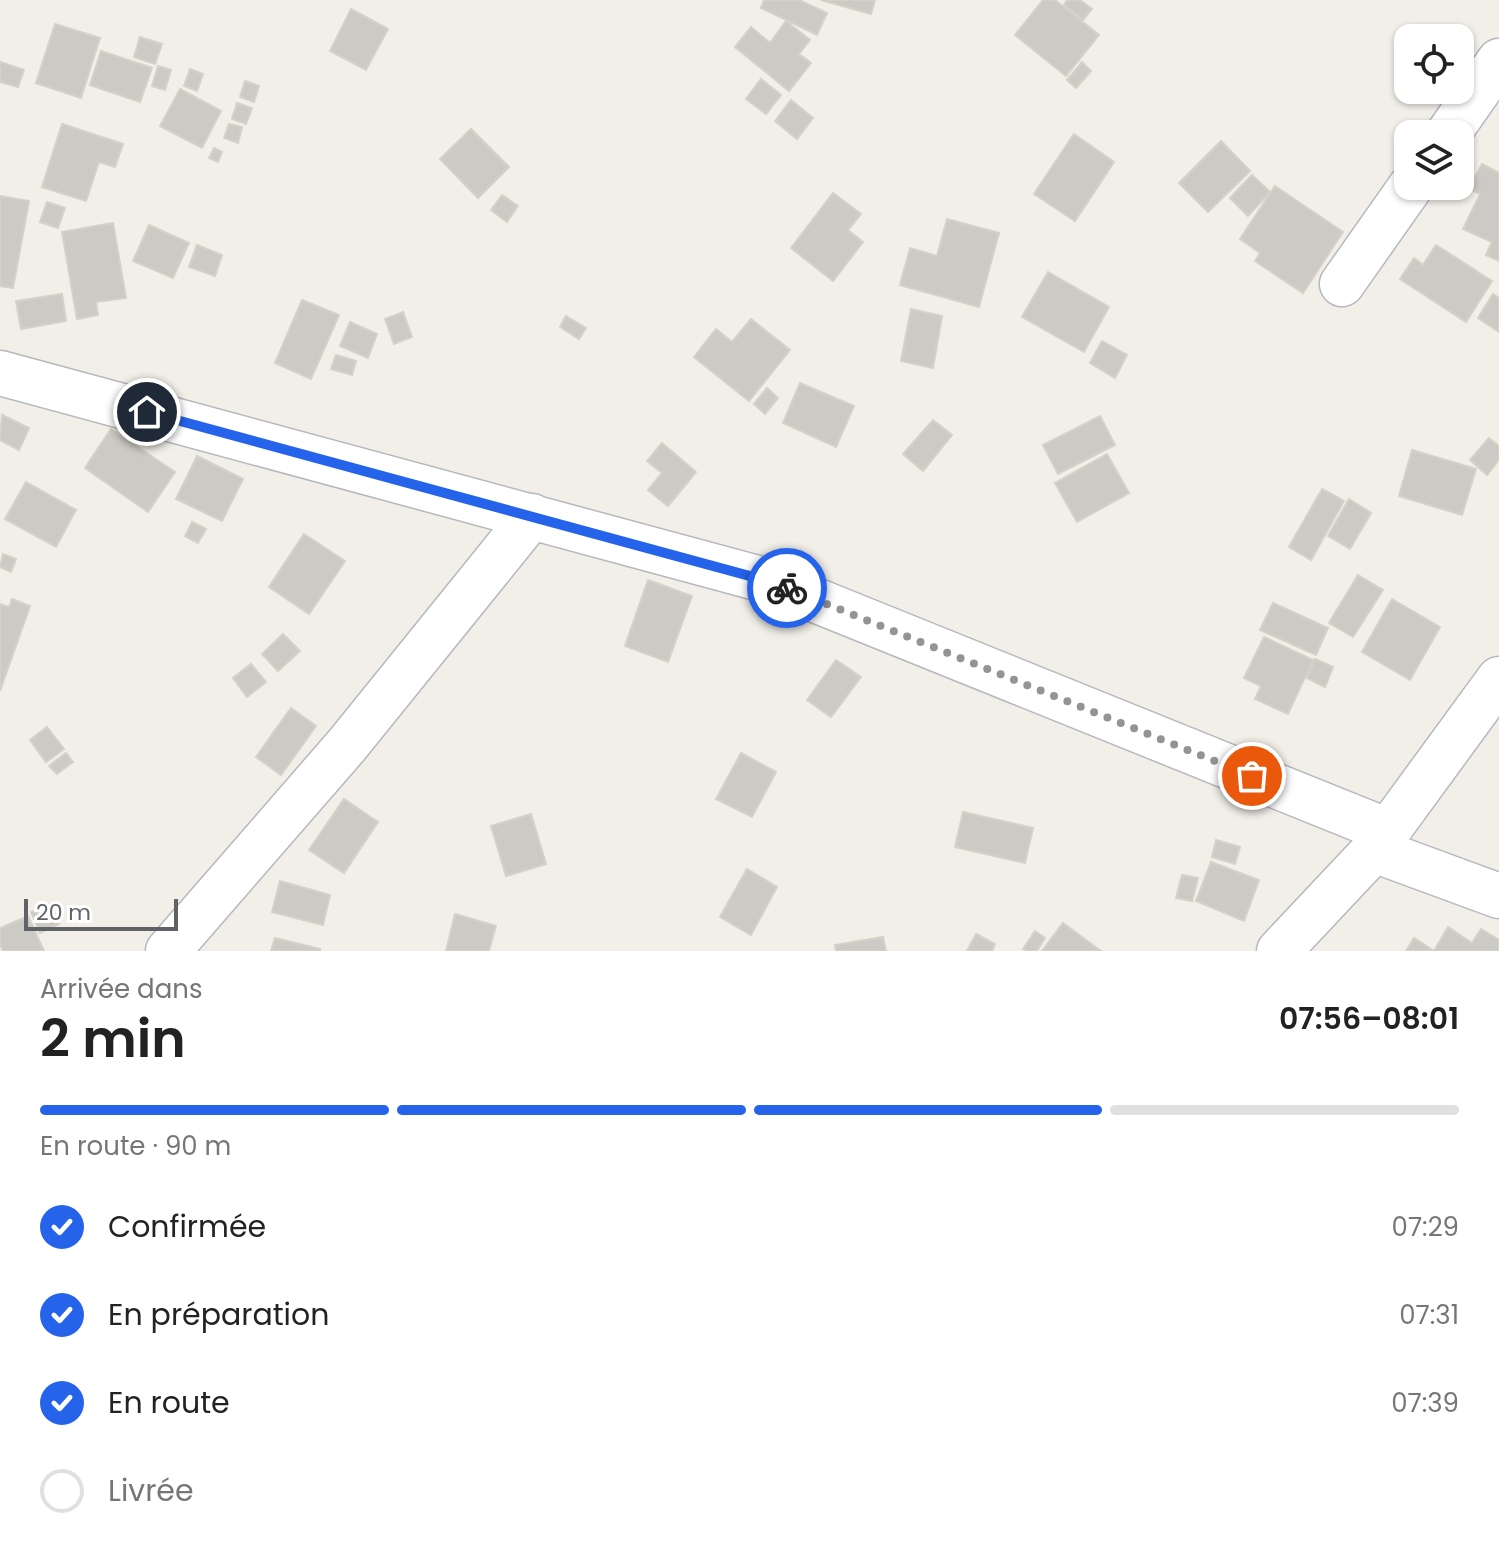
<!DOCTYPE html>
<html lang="fr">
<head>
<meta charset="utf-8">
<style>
	body { margin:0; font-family:Poppins,sans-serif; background:#f6f6f6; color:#222; height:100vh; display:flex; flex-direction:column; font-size:30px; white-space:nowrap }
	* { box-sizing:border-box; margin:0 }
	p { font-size:26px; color:#767676 }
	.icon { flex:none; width:44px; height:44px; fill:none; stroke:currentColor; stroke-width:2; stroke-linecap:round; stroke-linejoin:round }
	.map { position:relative; height:951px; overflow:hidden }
	.sheet { display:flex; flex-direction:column; background:#fff; flex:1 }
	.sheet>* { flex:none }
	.tools { position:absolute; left:1394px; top:24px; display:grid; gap:16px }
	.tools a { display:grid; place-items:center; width:80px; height:80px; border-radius:16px; background:#fff; box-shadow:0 2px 6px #0004; font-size:40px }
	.scale { position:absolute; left:24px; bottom:20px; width:154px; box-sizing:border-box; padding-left:8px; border:4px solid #5f6368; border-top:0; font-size:22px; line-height:28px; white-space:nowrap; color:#5f6368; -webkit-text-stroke:6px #fff; paint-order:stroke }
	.pin { position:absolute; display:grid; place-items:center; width:68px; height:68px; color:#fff; margin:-34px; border:4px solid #fff; border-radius:50%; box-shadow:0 2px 8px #0007 }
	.courier { position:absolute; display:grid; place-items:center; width:80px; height:80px; margin:-40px; border:6px solid #2563eb; border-radius:50%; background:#fff; color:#222; box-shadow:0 2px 10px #0007 }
	.headline em { font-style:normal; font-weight:600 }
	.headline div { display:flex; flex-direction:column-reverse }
	.headline { display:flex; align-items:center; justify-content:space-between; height:136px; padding:0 40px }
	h1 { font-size:52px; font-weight:600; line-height:60px }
	.bar { display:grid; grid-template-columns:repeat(4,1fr); gap:12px 8px; align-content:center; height:96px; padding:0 40px }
	.bar i { height:10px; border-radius:6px; background:#e0e0e0 }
	.bar .active { background:#2563eb }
	.bar p { grid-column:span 4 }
	ol { padding:0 40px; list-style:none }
	li { display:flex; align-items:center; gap:24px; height:88px }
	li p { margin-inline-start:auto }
	li .icon { padding:8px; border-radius:50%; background:#2563eb; color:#fff; stroke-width:4 }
	li:last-child { color:#767676 }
	li i { width:44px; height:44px; border:4px solid #e0e0e0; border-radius:50% }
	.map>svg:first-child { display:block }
	.building { fill:#cccac5; stroke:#d6d1c6; stroke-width:2 }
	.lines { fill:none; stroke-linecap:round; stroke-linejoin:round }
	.street-casing { stroke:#b5b8bc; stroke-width:47 }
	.street { stroke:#fff; stroke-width:44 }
	.done { stroke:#929495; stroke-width:8; stroke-dasharray:0 14.4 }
	.route { stroke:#2563eb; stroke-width:10 }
</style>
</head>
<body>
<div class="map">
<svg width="1499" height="951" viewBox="0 0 1499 951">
	<rect width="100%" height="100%" fill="#f1efe8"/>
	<path class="building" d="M 764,0 L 799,0 L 827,13 L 817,35 L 761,8 Z
		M 821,0 L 875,0 L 871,14 Z
		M 1043,0 L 1055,0 L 1099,35 L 1066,76 L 1015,35 Z
		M 1067,0 L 1080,0 L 1092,9 L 1083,20 L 1064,5 Z
		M 351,9 L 388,29 L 366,70 L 330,51 Z
		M 786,21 L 810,40 L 799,54 L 811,63 L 789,91 L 735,47 L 751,27 L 770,43 Z
		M 55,24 L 100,38 L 81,98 L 36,83 Z
		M 140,37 L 162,44 L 155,64 L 134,57 Z
		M 101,51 L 152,68 L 140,102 L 90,85 Z
		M 0,62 L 24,70 L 18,87 L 0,82 Z
		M 1082,62 L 1091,71 L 1076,88 L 1067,80 Z
		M 158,66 L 171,70 L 165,90 L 152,86 Z
		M 190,69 L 203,74 L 197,91 L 184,86 Z
		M 761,79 L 781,95 L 766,114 L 746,99 Z
		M 245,81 L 259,86 L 254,102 L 240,97 Z
		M 180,89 L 221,111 L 202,148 L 160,126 Z
		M 791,100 L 813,118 L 797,139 L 775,121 Z
		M 237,103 L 252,108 L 246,124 L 232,119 Z
		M 62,124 L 123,144 L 115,167 L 99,162 L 86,201 L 42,187 Z
		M 229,124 L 242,127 L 238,143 L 224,138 Z
		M 471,129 L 509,167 L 478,198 L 440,159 Z
		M 1074,134 L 1114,162 L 1075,221 L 1034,194 Z
		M 1221,141 L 1250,171 L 1208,212 L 1179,183 Z
		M 214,148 L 222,152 L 218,162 L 209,158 Z
		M 1482,164 L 1499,173 L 1499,261 L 1486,255 L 1492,242 L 1463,229 L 1480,194 L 1469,188 Z
		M 1252,175 L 1270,192 L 1248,216 L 1230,198 Z
		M 1275,186 L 1343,232 L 1303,293 L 1255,261 L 1260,253 L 1240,239 Z
		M 833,193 L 861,214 L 848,230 L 863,242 L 833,281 L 791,248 Z
		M 502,195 L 518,206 L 507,222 L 491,210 Z
		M 0,196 L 29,201 L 13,288 L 0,286 Z
		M 47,202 L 65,208 L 58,228 L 40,222 Z
		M 947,219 L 999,233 L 979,307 L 900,285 L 910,248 L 937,256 Z
		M 113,223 L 126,298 L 96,302 L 98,315 L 77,319 L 62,232 Z
		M 149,225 L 189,243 L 173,278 L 133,261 Z
		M 197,245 L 222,255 L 215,276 L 189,267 Z
		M 1436,245 L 1492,281 L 1466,322 L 1400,279 L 1414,258 L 1423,265 Z
		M 1048,272 L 1109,307 L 1084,352 L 1022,317 Z
		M 62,294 L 66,321 L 21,329 L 16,301 Z
		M 1493,294 L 1499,298 L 1499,332 L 1478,318 Z
		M 302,300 L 339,315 L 311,379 L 275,363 Z
		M 911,309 L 942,316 L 933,368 L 901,361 Z
		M 403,312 L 412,337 L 394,344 L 385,319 Z
		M 566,316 L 586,328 L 579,339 L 560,327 Z
		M 751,319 L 790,350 L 749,401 L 694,357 L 716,329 L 732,342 Z
		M 350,322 L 377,334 L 368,358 L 340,346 Z
		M 1102,341 L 1127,355 L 1115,378 L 1090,363 Z
		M 336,355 L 356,361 L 352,375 L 331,369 Z
		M 800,383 L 854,406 L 836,447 L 783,423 Z
		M 767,388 L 778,398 L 765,414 L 754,404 Z
		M 2,415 L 29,428 L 19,450 L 0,440 Z
		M 1100,416 L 1115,445 L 1058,474 L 1043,445 Z
		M 933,420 L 952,435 L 923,471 L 903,454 Z
		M 111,429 L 175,472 L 148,512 L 85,468 Z
		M 1489,438 L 1499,446 L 1499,460 L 1487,475 L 1470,460 Z
		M 662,443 L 696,472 L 668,506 L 648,490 L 662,473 L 647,461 Z
		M 1412,450 L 1476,469 L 1462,515 L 1399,496 Z
		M 1107,454 L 1129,493 L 1077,522 L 1055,483 Z
		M 197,456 L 243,479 L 222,521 L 176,499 Z
		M 26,482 L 76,510 L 56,547 L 5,519 Z
		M 1322,489 L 1344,501 L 1311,560 L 1289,547 Z
		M 1349,499 L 1371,513 L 1350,549 L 1328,536 Z
		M 192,522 L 206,529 L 198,543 L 185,536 Z
		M 304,534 L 345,561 L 309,614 L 269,587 Z
		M 3,554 L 16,559 L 11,572 L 0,567 Z
		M 1358,575 L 1383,590 L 1353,637 L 1329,623 Z
		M 648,580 L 692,596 L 668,662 L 625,646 Z
		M 12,599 L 30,606 L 0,691 L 0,604 L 9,607 Z
		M 1392,599 L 1440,627 L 1410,680 L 1362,652 Z
		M 1273,603 L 1328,628 L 1316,655 L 1260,630 Z
		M 283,634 L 300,651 L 278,671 L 262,654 Z
		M 1264,637 L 1313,660 L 1288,714 L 1255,699 L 1261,686 L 1244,678 Z
		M 1315,659 L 1333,667 L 1325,687 L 1307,678 Z
		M 836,660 L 861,677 L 831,717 L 807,700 Z
		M 251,664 L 266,682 L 247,697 L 233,678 Z
		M 291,708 L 316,726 L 281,775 L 256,757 Z
		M 47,727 L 64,749 L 46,762 L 30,740 Z
		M 66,753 L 73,762 L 57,774 L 49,766 Z
		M 741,753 L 776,772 L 752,817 L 716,799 Z
		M 344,799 L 378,822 L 344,873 L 309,850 Z
		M 963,812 L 1033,828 L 1025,863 L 955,847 Z
		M 531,814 L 546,864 L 506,876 L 491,826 Z
		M 1216,840 L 1240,847 L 1235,864 L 1212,857 Z
		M 1211,862 L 1259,880 L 1244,921 L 1196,901 Z
		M 747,869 L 777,887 L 751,935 L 720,917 Z
		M 1182,875 L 1198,878 L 1192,901 L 1176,898 Z
		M 280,881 L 330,895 L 323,925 L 272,912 Z
		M 50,904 L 59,924 L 40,933 L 31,912 Z
		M 455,914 L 496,926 L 489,951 L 446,951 Z
		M 28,916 L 44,951 L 3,951 L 0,944 L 0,928 Z
		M 1063,923 L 1101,951 L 1042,951 Z
		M 1448,927 L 1472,943 L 1481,929 L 1499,940 L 1499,951 L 1406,951 L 1414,938 L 1434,951 Z
		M 1035,931 L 1045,938 L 1037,951 L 1027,951 L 1023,949 Z
		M 976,934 L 995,944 L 992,951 L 967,951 Z
		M 883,937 L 886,951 L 836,951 L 835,945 Z
		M 275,938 L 320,949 L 320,951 L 271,951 Z"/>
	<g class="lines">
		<defs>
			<path id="street" d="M 1448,134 L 1499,61
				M 1342,284 L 1411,186
				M 0,373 L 768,581 L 1388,831
				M 1374,850 L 1499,896
				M 168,951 L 347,745 L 532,516
				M 1279,951 L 1374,850 L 1499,679"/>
		</defs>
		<use href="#street" class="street-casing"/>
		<use href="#street" class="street"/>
	</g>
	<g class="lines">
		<path class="done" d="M 787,588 L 1252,776"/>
		<path class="route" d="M 147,412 L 768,581 L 787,588"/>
	</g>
</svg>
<div class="tools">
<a><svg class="icon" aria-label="locate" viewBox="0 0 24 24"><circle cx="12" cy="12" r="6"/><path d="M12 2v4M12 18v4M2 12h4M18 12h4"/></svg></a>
<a><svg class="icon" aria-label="layers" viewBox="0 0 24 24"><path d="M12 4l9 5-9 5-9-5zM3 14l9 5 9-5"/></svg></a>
</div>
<div class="scale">20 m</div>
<div class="pin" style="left:1252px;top:776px;background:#ea580c"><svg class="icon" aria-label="bag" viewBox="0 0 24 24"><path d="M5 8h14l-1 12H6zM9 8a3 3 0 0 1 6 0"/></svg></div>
<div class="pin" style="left:147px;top:412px;background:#1f2937"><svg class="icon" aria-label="home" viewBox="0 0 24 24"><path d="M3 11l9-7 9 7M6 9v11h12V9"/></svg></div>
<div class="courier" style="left:787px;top:588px"><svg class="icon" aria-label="bike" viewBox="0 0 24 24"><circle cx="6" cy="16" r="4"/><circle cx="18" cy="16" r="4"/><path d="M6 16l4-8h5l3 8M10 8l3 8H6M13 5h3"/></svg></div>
</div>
<section class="sheet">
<div class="headline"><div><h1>2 min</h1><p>Arrivée dans</p></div><em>07:56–08:01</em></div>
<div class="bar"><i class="active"></i><i class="active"></i><i class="active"></i><i></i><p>En route · 90 m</p></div>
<ol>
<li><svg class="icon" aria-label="check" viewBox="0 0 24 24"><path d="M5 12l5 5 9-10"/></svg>Confirmée<p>07:29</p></li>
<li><svg class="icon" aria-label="check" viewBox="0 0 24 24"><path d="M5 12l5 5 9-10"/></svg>En préparation<p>07:31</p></li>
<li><svg class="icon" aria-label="check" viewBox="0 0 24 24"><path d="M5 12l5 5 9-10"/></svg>En route<p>07:39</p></li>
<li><i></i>Livrée</li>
</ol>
</section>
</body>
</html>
